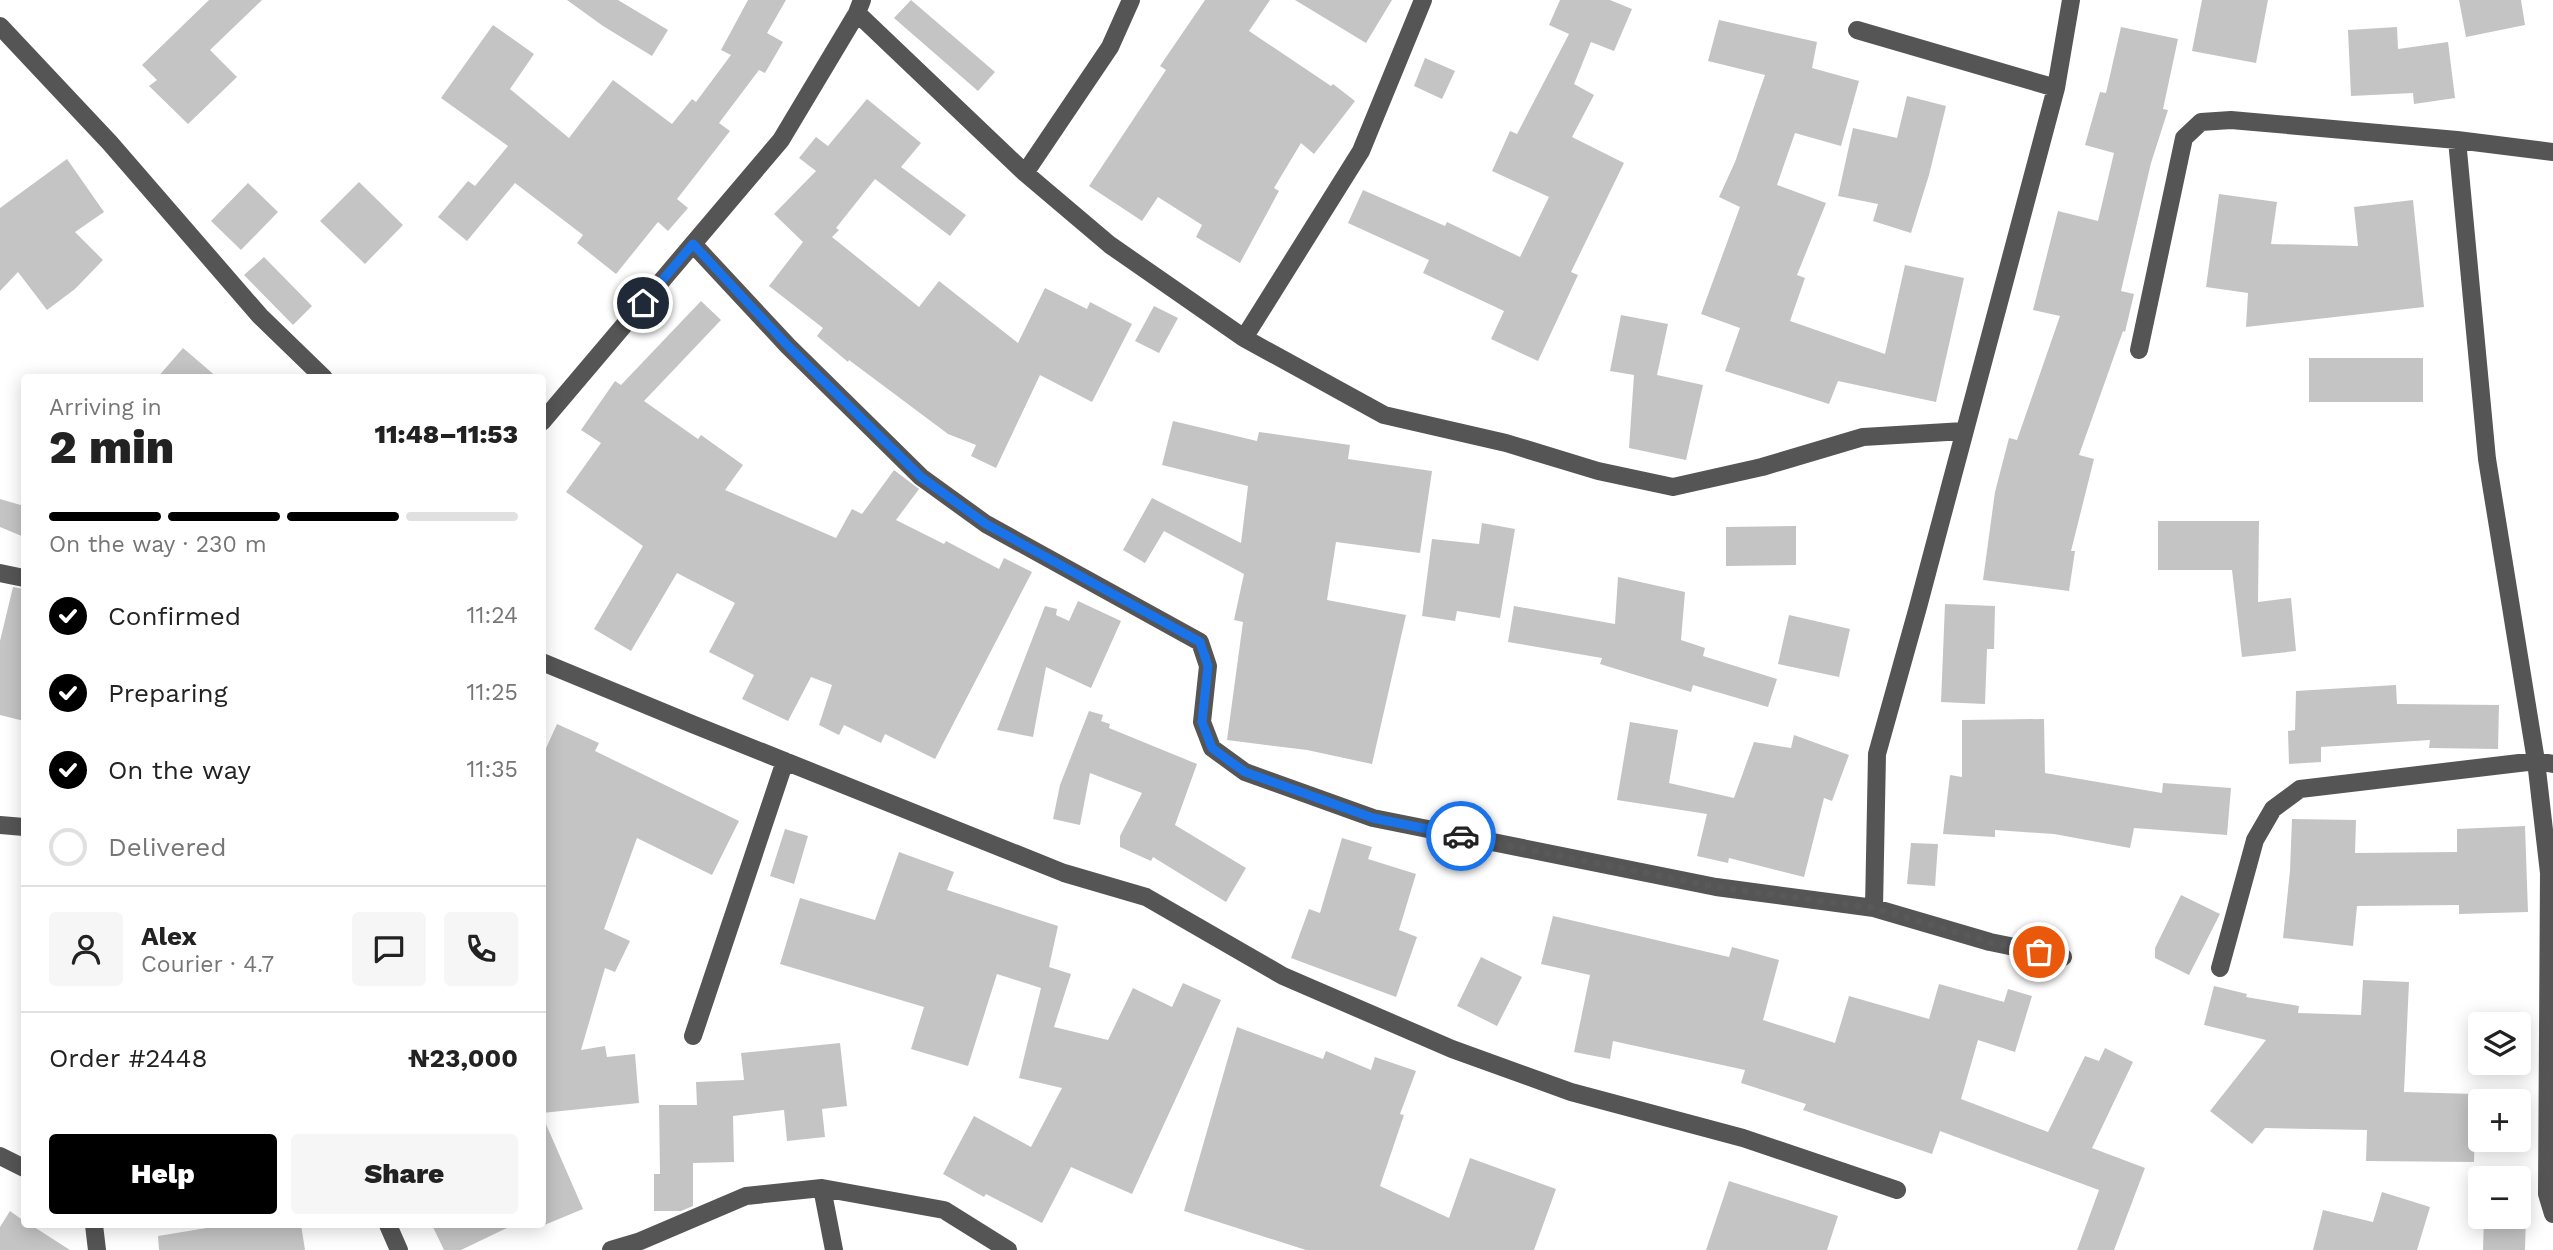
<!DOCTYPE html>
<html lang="en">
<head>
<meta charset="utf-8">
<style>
	body { margin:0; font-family:"Work Sans",sans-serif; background:#f6f6f6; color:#222; height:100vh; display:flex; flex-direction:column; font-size:26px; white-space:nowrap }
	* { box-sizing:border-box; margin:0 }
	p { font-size:23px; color:#767676 }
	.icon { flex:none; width:38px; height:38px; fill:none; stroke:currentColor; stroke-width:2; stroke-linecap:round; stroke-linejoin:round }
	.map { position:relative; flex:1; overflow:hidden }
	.drawer { position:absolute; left:21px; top:374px; width:525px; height:854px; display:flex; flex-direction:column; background:#fff; border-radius:7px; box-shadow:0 4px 18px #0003 }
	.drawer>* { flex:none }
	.buttons { position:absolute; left:2468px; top:1012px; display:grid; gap:14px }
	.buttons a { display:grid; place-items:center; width:63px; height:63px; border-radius:7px; background:#fff; box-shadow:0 4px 18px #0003; font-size:35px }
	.pin { position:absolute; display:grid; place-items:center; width:60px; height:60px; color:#fff; margin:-30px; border:4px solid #fff; border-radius:50%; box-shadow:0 2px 7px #0007 }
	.courier { position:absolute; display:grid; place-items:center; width:70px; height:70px; margin:-35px; border:5px solid #1a73e8; border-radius:50%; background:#fff; color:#222; box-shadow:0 2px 9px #0007 }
	.head em { font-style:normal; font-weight:800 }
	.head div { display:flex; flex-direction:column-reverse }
	.head { display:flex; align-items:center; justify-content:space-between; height:119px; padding:0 28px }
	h1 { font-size:46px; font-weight:800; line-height:52px }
	.bar { display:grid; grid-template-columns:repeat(4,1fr); gap:10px 7px; align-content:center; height:84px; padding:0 28px }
	.bar i { height:9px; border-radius:5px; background:#e0e0e0 }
	.bar .selected { background:#000 }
	.bar p { grid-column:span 4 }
	.line { display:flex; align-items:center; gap:18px; padding:0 28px; border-top:2px solid #e0e0e0 }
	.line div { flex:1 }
	.round { display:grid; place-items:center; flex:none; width:74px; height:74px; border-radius:7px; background:#f6f6f6 }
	ol { padding:0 28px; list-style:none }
	li { display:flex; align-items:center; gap:21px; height:77px }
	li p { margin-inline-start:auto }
	li .icon { padding:7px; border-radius:50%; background:#000; color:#fff; stroke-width:4 }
	li:last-child { color:#767676 }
	li i { width:38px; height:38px; border:4px solid #e0e0e0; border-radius:50% }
	.primary-button { display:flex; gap:14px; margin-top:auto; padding:14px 28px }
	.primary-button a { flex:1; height:80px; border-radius:7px; background:#000; color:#fff; font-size:28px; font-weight:800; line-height:80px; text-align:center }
	.primary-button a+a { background:#f6f6f6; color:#222 }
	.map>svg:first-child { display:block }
	.building { fill:#c4c4c4 }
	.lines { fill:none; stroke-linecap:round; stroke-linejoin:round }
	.minor { stroke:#555; stroke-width:18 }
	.done { stroke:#595959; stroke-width:7; stroke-dasharray:0 12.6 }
	.route { stroke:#1a73e8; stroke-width:9 }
</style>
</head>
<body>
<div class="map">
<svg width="2553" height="1250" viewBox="0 0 2553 1250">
	<rect width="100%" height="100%" fill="#fff"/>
	<path class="building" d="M 209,0 L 262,0 L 210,50 L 237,77 L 188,124 L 149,86 L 157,80 L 142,65 Z
		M 567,0 L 618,0 L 668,30 L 652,56 L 603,26 Z
		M 748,0 L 786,0 L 767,33 L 783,42 L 765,73 L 759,70 L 719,123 L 730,131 L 677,199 L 688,208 L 668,231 L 658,222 L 616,274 L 577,243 L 583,235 L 515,183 L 467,241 L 438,217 L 468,181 L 475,186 L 508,146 L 441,98 L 493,25 L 534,54 L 510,89 L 569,138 L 613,80 L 672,124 L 692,99 L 696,102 L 731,55 L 721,50 Z
		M 911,0 L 995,72 L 978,91 L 894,18 Z
		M 1205,0 L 1270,0 L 1249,31 L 1331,86 L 1333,84 L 1355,101 L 1314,154 L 1301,143 L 1274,188 L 1279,191 L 1240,263 L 1196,237 L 1202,225 L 1158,197 L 1142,221 L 1089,186 L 1166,70 L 1160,66 Z
		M 1295,0 L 1392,0 L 1366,43 Z
		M 1560,0 L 1610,0 L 1632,9 L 1614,51 L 1591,42 L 1574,84 L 1594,95 L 1572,137 L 1624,163 L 1571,272 L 1578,275 L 1538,361 L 1491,339 L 1504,311 L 1423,273 L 1429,260 L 1348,223 L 1363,190 L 1445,226 L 1447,222 L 1520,257 L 1549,197 L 1492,171 L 1510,131 L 1517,134 L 1569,34 L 1549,25 Z
		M 2202,0 L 2268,0 L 2256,63 L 2192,51 Z
		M 2459,0 L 2521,0 L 2525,25 L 2466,37 Z
		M 1719,20 L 1817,42 L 1812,68 L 1859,81 L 1841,146 L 1795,133 L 1777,185 L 1826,203 L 1797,275 L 1805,278 L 1790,321 L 1885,354 L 1905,265 L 1964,278 L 1936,402 L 1838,381 L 1829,404 L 1725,371 L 1740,328 L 1701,314 L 1740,207 L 1719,197 L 1735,162 L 1765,75 L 1708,61 Z
		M 2121,27 L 2178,39 L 2163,109 L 2168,110 L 2151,163 L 2121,291 L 2134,294 L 2125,332 L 2123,331 L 2079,455 L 2094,459 L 2071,551 L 2075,551 L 2069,591 L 1983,580 L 1995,492 L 2009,438 L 2017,440 L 2060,316 L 2033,310 L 2058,211 L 2098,221 L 2114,153 L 2085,145 L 2100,92 L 2106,93 Z
		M 2397,27 L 2398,49 L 2448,42 L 2455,98 L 2414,104 L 2413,93 L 2351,96 L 2348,30 Z
		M 1425,58 L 1455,71 L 1442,99 L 1414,86 Z
		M 1907,96 L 1946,106 L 1929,175 L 1911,233 L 1873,221 L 1878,204 L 1838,196 L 1853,128 L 1897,138 Z
		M 867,99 L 921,143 L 901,167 L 966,215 L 950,236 L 875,179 L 836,228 L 839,230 L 832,237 L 919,307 L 939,281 L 1018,343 L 1045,288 L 1087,309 L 1090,302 L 1132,324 L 1092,402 L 1040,375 L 996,468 L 971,456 L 976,445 L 948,434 L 849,360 L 848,362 L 817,336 L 823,328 L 769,286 L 803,242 L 774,214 L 816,171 L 799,158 L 816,137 L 828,146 Z
		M 67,159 L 104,212 L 75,232 L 103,260 L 75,289 L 47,310 L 18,272 L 0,291 L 0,208 Z
		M 359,182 L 403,225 L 365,264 L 320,221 Z
		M 248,183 L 278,212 L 241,250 L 211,221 Z
		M 2219,194 L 2277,202 L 2271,244 L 2358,246 L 2354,207 L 2413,200 L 2424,307 L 2246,327 L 2248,293 L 2206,287 Z
		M 264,257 L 312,306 L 293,325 L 244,275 Z
		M 701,301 L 721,320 L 644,401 L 698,439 L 701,435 L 743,465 L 725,490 L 836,538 L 852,509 L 862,514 L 894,470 L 919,489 L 896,520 L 944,544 L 946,541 L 999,569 L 1004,558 L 1032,572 L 935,759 L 885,734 L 881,743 L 844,725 L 839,735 L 819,725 L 832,685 L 811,677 L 788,721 L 742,699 L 754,675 L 709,652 L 735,603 L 677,573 L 631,651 L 594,629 L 643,546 L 566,492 L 601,443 L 581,430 L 615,381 L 621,385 Z
		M 1154,306 L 1178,318 L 1159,353 L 1135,341 Z
		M 1621,315 L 1668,324 L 1657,375 L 1703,385 L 1686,460 L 1629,448 L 1634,375 L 1610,371 Z
		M 183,348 L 218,378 L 157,378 Z
		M 2309,358 L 2423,358 L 2423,402 L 2309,402 Z
		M 1173,421 L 1257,441 L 1259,432 L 1350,445 L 1348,459 L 1432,471 L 1420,553 L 1336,542 L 1327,600 L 1406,615 L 1372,764 L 1307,750 L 1227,740 L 1243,622 L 1234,620 L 1244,574 L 1164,531 L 1145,563 L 1123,550 L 1152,498 L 1241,543 L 1248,486 L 1162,465 Z
		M 0,499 L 24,506 L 24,537 L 0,527 Z
		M 2158,521 L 2259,521 L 2258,602 L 2291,598 L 2296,651 L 2242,657 L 2232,570 L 2158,570 Z
		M 1482,523 L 1515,529 L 1500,618 L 1457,611 L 1455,621 L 1422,616 L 1432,539 L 1479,544 Z
		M 1796,526 L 1796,565 L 1726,566 L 1726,527 Z
		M 1618,577 L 1685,592 L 1681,640 L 1705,648 L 1703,656 L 1777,679 L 1768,707 L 1693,685 L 1691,692 L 1600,664 L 1602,658 L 1508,642 L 1514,606 L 1615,624 Z
		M 13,587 L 24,589 L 24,721 L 0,715 L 0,641 Z
		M 1078,601 L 1121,621 L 1091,688 L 1046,667 L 1033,737 L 997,730 L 1045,606 L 1057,609 L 1056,615 L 1069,621 Z
		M 1945,604 L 1995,606 L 1994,649 L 1987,649 L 1985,704 L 1941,702 Z
		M 1789,615 L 1850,629 L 1839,677 L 1778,664 Z
		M 2396,685 L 2397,704 L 2499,705 L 2498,749 L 2429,748 L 2430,740 L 2321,747 L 2321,762 L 2289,764 L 2288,731 L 2295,730 L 2296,691 Z
		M 1089,711 L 1103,715 L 1101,721 L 1110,724 L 1109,728 L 1197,764 L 1175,825 L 1246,868 L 1226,902 L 1153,857 L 1151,861 L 1120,847 L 1120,836 L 1142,793 L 1090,773 L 1080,825 L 1053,819 L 1060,785 Z
		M 2044,719 L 2045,773 L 2162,793 L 2163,783 L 2231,788 L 2227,835 L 2134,828 L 2130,848 L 2054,834 L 1995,830 L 1995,837 L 1943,834 L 1950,775 L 1962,777 L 1962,720 Z
		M 1630,722 L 1678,730 L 1669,783 L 1734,798 L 1754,742 L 1791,748 L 1794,735 L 1849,755 L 1832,801 L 1824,798 L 1804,877 L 1729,858 L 1728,863 L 1697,856 L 1707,814 L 1617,800 Z
		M 557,724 L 599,743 L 595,751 L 739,821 L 712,875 L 637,838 L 604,929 L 630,941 L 615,972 L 605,968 L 581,1050 L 605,1046 L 607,1057 L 635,1054 L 639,1103 L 542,1113 L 542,757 Z
		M 2292,819 L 2356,820 L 2355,853 L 2457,852 L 2457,829 L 2525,826 L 2528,912 L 2459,914 L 2459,905 L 2357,906 L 2353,946 L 2283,938 L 2290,871 Z
		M 785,829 L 808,836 L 794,884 L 770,876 Z
		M 1342,838 L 1372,847 L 1368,859 L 1416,874 L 1399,930 L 1417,937 L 1396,997 L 1291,958 L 1309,909 L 1320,913 Z
		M 1911,843 L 1938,844 L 1935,886 L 1907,884 Z
		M 899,852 L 954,872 L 947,890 L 1058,926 L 1049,967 L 1071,974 L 1054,1027 L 1108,1040 L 1133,988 L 1172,1007 L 1183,983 L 1221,1000 L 1132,1194 L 1071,1167 L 1042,1223 L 986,1194 L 984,1197 L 943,1174 L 974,1116 L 1031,1147 L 1062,1088 L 1019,1078 L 1041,988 L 997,974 L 968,1066 L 911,1049 L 924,1007 L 780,964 L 800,898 L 875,920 Z
		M 2181,895 L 2220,914 L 2189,975 L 2155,958 L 2155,948 Z
		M 1553,916 L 1729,957 L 1732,947 L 1779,960 L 1763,1020 L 1835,1043 L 1849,996 L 1929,1019 L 1939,984 L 2004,1002 L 2008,989 L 2032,996 L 2015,1052 L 1978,1040 L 1961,1099 L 2048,1132 L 2085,1056 L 2099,1061 L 2105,1048 L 2133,1062 L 2092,1148 L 2145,1168 L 2114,1250 L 2077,1250 L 2099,1190 L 1940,1131 L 1932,1154 L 1803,1110 L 1806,1104 L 1741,1083 L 1745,1070 L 1613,1041 L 1610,1059 L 1574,1052 L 1590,975 L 1541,964 Z
		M 1481,957 L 1522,977 L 1497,1026 L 1457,1006 Z
		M 2363,980 L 2409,982 L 2404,1092 L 2476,1094 L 2474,1162 L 2366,1161 L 2367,1130 L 2265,1128 L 2252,1144 L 2210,1111 L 2266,1040 L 2204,1025 L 2214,986 L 2247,994 L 2246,997 L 2299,1006 L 2298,1013 L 2361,1015 Z
		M 1237,1027 L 1323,1059 L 1326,1051 L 1371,1070 L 1375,1057 L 1416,1071 L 1400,1114 L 1404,1115 L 1380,1186 L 1449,1218 L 1470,1158 L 1556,1189 L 1534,1250 L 1306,1250 L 1184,1211 Z
		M 840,1043 L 847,1106 L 822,1109 L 825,1137 L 787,1141 L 784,1110 L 733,1116 L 734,1162 L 693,1163 L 693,1206 L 681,1211 L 654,1211 L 654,1174 L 660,1174 L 659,1105 L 697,1105 L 696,1082 L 744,1080 L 741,1053 Z
		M 542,1115 L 583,1209 L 542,1226 Z
		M 1729,1181 L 1838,1216 L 1827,1250 L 1706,1250 Z
		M 2382,1192 L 2430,1207 L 2417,1250 L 2313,1250 L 2323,1210 L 2373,1222 Z
		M 10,1211 L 24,1221 L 24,1225 L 31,1225 L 70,1250 L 0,1250 L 0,1227 Z
		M 2484,1216 L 2526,1216 L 2525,1250 L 2483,1250 Z
		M 225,1225 L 301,1225 L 305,1250 L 159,1250 L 158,1236 Z
		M 432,1225 L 513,1225 L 461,1250 L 444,1250 Z"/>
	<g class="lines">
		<path class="minor" d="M 857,13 L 1025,173 L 1110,245 L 1244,338 L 1384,415 L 1506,443 L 1598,471 L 1673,487 L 1762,467 L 1863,437 L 1964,431
			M 0,26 L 110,143 L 260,316 L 324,378
			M 1857,30 L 2056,88
			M 2457,140 L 2487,459 L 2536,761 L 2549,873 L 2547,1194 L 2553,1214
			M 1025,173 L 1110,47 L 1131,0
			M 693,244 L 788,346 L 921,477 L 986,524 L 1200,642 L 1208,666 L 1202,722 L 1212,748 L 1245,772 L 1373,818 L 1716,887 L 1874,908 L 1990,942 L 2063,957
			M 1244,338 L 1361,151 L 1423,0
			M 2139,350 L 2184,138 L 2201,122 L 2231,120 L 2457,140 L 2553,152
			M 542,422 L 781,140 L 857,13 L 862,0
			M 0,573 L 24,578
			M 542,662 L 692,724 L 1064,873 L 1146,897 L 1283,976 L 1452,1049 L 1571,1092 L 1743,1138 L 1897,1190
			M 0,825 L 24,827
			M 1874,908 L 1877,754 L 1918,607 L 2056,88 L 2071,0
			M 2220,968 L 2255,840 L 2273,809 L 2300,789 L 2536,761 L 2553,764
			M 693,1036 L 785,761
			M 0,1156 L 24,1168
			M 822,1188 L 834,1250
			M 94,1225 L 97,1250
			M 388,1225 L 399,1250
			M 611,1250 L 638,1242 L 746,1196 L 822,1188 L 944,1210 L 1008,1250"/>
	</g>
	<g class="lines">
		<path class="done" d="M 1461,836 L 1716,887 L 1874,908 L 1990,942 L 2039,952"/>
		<path class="route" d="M 643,303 L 693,244 L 788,346 L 921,477 L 986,524 L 1200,642 L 1208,666 L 1202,722 L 1212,748 L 1228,760 L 1245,772 L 1373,818 L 1461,836"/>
	</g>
</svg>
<div class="buttons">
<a><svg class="icon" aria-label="layers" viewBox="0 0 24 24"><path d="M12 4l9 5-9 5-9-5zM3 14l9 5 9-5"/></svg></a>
<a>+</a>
<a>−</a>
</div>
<div class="pin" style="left:2039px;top:952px;background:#ea580c"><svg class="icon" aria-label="bag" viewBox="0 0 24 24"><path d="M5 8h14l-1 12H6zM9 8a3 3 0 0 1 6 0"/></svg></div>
<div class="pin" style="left:643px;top:303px;background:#1f2937"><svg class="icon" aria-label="home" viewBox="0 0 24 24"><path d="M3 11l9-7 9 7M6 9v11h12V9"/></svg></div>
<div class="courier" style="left:1461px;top:836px"><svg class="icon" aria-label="car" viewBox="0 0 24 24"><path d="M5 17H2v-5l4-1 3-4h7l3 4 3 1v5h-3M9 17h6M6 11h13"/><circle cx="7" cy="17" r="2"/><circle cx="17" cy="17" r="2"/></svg></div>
<section class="drawer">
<div class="head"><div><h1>2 min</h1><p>Arriving in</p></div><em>11:48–11:53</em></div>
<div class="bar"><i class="selected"></i><i class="selected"></i><i class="selected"></i><i></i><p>On the way · 230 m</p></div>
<ol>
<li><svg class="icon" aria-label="check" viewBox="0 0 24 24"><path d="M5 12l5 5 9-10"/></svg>Confirmed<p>11:24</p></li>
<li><svg class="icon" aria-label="check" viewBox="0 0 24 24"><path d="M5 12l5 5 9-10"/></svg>Preparing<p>11:25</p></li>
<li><svg class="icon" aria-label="check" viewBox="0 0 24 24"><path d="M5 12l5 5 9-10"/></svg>On the way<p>11:35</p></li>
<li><i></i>Delivered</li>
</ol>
<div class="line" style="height:126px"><a class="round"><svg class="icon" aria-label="person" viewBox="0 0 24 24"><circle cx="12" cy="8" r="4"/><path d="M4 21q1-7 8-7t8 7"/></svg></a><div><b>Alex</b><p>Courier · 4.7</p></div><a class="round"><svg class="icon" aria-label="chat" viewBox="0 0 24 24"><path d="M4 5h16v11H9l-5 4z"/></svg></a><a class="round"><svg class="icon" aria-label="phone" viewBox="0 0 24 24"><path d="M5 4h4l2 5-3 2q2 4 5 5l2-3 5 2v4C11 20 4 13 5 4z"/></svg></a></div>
<div class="line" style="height:91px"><div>Order #2448</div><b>₦23,000</b></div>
<div class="primary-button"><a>Help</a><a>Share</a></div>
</section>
</div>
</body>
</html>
